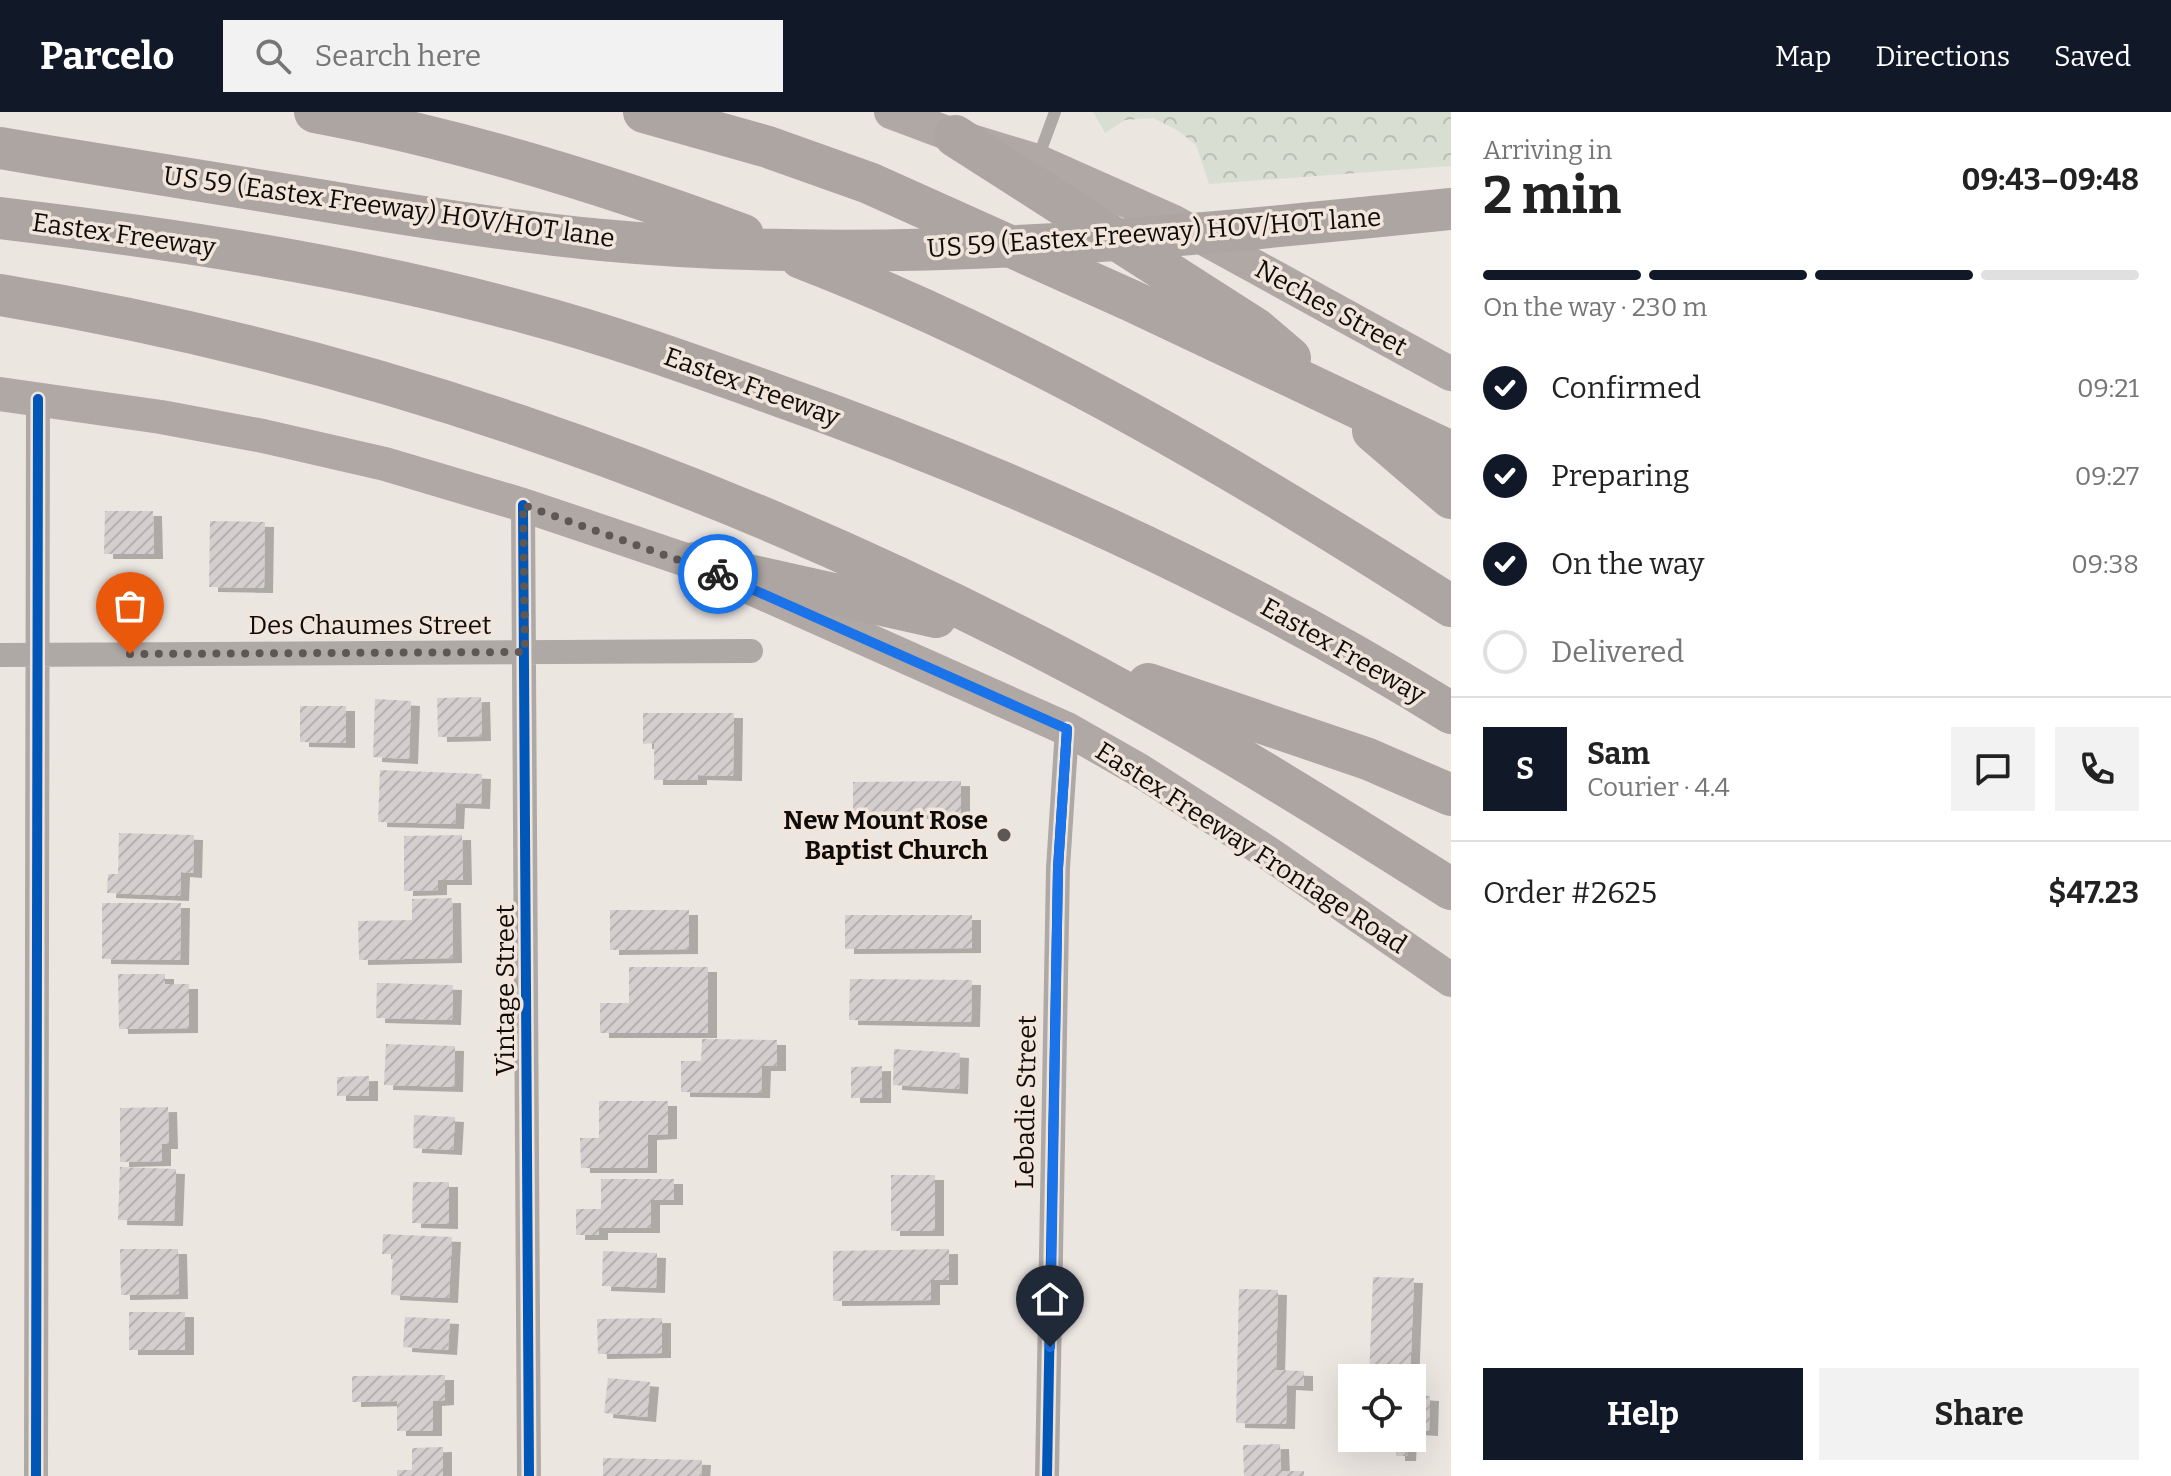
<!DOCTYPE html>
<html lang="en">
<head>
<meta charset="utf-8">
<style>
	body { margin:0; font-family:Bitter,serif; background:#f2f2f2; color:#222; height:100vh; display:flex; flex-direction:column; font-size:30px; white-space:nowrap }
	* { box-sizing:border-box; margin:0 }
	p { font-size:26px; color:#767676 }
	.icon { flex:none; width:44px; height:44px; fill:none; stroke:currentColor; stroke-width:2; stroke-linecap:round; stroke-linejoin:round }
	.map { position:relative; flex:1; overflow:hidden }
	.sheet { display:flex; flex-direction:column; background:#fff; width:720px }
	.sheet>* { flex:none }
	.fabs { position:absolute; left:1338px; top:1252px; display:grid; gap:16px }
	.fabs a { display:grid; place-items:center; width:88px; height:88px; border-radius:0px; background:#fff; box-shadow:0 8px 32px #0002; font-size:40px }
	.pin { position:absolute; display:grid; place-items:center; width:68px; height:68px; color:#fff; margin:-82px -34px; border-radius:50% 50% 50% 0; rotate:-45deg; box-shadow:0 0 8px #0007 }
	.pin .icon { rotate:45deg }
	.courier { position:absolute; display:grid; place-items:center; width:80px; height:80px; margin:-40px; border:6px solid #1a73e8; border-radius:50%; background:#fff; color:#222; box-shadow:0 2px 10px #0007 }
	.head em { font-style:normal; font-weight:700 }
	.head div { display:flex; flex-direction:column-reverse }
	.head { display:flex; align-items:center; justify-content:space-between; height:136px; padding:0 32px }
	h1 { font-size:52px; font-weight:700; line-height:60px }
	.bar { display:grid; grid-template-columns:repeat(4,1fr); gap:12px 8px; align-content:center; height:96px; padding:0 32px }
	.bar i { height:10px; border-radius:6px; background:#e0e0e0 }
	.bar .on { background:#111827 }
	.bar p { grid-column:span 4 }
	.line { display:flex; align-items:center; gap:20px; padding:0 32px; border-top:2px solid #e0e0e0 }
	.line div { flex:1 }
	.round { display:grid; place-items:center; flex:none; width:84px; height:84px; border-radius:0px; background:#f2f2f2 }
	ol { padding:0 32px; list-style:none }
	li { display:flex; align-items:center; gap:24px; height:88px }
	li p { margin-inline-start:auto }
	li .icon { padding:8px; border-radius:50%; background:#111827; color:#fff; stroke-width:4 }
	li:last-child { color:#767676 }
	li i { width:44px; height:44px; border:4px solid #e0e0e0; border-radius:50% }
	.button { display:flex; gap:16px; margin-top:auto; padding:16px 32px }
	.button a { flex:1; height:92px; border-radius:0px; background:#111827; color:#fff; font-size:32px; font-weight:700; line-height:92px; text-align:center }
	.button a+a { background:#f2f2f2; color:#222 }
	header { display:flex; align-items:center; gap:48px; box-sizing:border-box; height:112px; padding:0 40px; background:#111827; color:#fff }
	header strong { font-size:38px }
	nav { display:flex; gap:44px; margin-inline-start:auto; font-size:28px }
	.search { width:560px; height:72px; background:#f2f2f2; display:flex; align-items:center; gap:20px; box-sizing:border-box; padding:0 28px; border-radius:0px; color:#767676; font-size:30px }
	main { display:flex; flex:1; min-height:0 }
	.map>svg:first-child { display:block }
	.forest { fill:url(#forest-crowns) }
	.building { fill:url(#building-hatch); filter:url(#shadow) }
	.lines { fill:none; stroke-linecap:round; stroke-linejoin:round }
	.lane { stroke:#afa9a6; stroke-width:12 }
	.street { stroke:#afa9a6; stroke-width:24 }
	.secondary { stroke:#afa8a5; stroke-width:34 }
	.highway { stroke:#aca5a1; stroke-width:42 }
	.cycleway-casing { stroke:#f1e5dc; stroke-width:15 }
	.cycleway { stroke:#0057b8; stroke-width:10 }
	.done { stroke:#5d5855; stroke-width:8; stroke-dasharray:0 14.4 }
	.route { stroke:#1a73e8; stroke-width:10 }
	.poi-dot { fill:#5d5855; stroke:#f1e5dc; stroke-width:3 }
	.labels { text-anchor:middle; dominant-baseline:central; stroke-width:7; stroke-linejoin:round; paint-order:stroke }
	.street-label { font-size:26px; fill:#100c09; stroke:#f1e5dc }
	.poi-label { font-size:26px; font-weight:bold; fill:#100c09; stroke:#f1e5dc; text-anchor:end }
</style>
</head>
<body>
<header>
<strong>Parcelo</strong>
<div class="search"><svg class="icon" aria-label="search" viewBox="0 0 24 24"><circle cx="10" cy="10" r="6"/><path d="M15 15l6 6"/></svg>Search here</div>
<nav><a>Map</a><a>Directions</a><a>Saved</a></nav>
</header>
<main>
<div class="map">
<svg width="1451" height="1364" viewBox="0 0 1451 1364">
	<defs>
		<pattern id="forest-crowns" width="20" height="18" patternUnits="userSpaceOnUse" patternTransform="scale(2)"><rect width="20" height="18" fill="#d8dfd2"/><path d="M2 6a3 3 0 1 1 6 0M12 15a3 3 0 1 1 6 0" fill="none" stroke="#b8beb3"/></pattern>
		<pattern id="building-hatch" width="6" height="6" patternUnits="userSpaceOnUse" patternTransform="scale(2)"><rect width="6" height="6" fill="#d4cfce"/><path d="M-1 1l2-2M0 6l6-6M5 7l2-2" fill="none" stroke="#b5b1b0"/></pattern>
		<filter id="shadow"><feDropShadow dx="9" dy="5" stdDeviation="0" flood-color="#0004"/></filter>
	</defs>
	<rect width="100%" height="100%" fill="#ece6e1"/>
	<path class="forest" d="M 1093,0 L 1451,0 L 1451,54 L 1209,72 L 1196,33 L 1177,18 L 1153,6 L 1125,8 L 1105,21 Z"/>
	<path class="building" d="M 105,399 L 153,399 L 154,442 L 104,442 Z
		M 210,409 L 265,410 L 264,476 L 209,475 Z
		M 481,585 L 482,624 L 438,625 L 437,586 Z
		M 375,587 L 411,589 L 409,647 L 373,645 Z
		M 300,594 L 346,594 L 346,631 L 300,630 Z
		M 643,601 L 734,601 L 733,664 L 698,663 L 698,668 L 654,668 L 654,631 L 643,632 Z
		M 380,658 L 482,662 L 481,692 L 456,691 L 455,712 L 378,710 Z
		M 961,669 L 961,702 L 853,702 L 853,670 Z
		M 119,721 L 194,723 L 193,761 L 181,760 L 180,784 L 107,781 L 108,762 L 118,762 Z
		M 462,723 L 463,768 L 438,768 L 438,778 L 404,779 L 404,724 Z
		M 452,786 L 453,846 L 359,848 L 358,809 L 412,808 L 412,787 Z
		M 102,791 L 181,791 L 180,848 L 102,847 Z
		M 610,798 L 689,798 L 689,837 L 610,838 Z
		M 845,803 L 972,803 L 972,836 L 845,837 Z
		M 629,855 L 708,855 L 708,921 L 600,921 L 600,891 L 629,891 Z
		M 118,862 L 165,862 L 165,872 L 189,872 L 189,916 L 119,917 Z
		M 850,867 L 972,868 L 971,910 L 849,908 Z
		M 377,871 L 453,873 L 452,908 L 376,906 Z
		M 702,927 L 777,928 L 777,954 L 762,954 L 761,981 L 681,980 L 681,949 L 701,949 Z
		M 386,932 L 455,934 L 454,975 L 384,973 Z
		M 894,937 L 960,941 L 959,977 L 893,973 Z
		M 882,954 L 882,986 L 851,986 L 851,955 Z
		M 369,964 L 369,984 L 337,984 L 337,965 Z
		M 599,989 L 668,989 L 668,1022 L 648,1023 L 648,1056 L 581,1056 L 580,1026 L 599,1026 Z
		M 168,995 L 169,1032 L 162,1032 L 162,1049 L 120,1050 L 120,996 Z
		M 414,1003 L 455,1005 L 453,1038 L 413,1036 Z
		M 120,1055 L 176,1057 L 174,1109 L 118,1108 Z
		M 891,1063 L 935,1063 L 935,1119 L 891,1119 Z
		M 601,1067 L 674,1067 L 674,1088 L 651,1088 L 651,1116 L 599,1116 L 599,1123 L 576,1123 L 576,1097 L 601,1097 Z
		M 413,1070 L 449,1070 L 449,1112 L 412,1111 Z
		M 383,1122 L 452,1125 L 449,1186 L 391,1183 L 393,1142 L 382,1142 Z
		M 120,1137 L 178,1137 L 179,1182 L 121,1183 Z
		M 949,1137 L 949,1168 L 931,1168 L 931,1188 L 833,1189 L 833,1139 Z
		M 603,1139 L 657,1141 L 656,1176 L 602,1174 Z
		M 1373,1165 L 1414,1166 L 1410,1266 L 1369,1266 Z
		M 1239,1177 L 1278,1178 L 1276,1258 L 1304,1259 L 1304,1274 L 1287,1273 L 1286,1312 L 1236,1311 Z
		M 129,1200 L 185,1200 L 185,1238 L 129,1238 Z
		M 405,1205 L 450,1207 L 448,1238 L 403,1235 Z
		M 662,1206 L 662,1241 L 598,1242 L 597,1207 Z
		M 445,1263 L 445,1288 L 433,1289 L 433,1319 L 397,1319 L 397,1289 L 352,1290 L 352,1264 Z
		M 608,1266 L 650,1270 L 647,1305 L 604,1301 Z
		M 1413,1283 L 1430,1284 L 1429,1319 L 1412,1318 Z
		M 1396,1326 L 1408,1326 L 1407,1344 L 1396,1344 Z
		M 1280,1332 L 1281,1359 L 1304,1359 L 1304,1364 L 1244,1364 L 1243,1333 Z
		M 443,1335 L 443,1364 L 397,1364 L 397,1358 L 412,1358 L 412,1336 Z
		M 603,1346 L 702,1348 L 701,1364 L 603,1364 Z"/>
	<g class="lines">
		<path class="lane" d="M 1038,46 L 1055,0"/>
		<path class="street" d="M 523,393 L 529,1364
			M 0,543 L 751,539
			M 36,1364 L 38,287
			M 1047,1364 L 1058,756 L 1067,617"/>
		<path class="secondary" d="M 891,0 L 955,24 L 1037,49 L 1172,109 L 1451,262
			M 0,282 L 161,305 L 263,324 L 385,352 L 523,393 L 695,451 L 1067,617 L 1139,658 L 1268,741 L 1451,868"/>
		<path class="highway" d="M 315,0 C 461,27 603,71 743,123
			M 644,0 L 768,35 L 869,71 L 1132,189 L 1451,340
			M 955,24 L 1256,217 L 1290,246
			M 0,36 C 106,54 212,71 319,88 C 413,104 507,119 602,128 C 885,155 1169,126 1451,97
			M 0,106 C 177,127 355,154 527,201 C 610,223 690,252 771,281 C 1007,364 1238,468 1451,601
			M 801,146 C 1031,235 1244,361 1451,494
			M 0,183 C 352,241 694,360 1012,521 C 1164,597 1308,686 1451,777
			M 1373,319 L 1451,386
			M 695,451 L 936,505
			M 1148,572 L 1368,647 L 1451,683"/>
		<defs>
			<path id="cycleway" d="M 523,393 L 529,1364
				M 36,1364 L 38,287
				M 1047,1364 L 1058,756 L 1067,617"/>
		</defs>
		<use href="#cycleway" class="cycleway-casing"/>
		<use href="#cycleway" class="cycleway"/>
	</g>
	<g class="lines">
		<path class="done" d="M 130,542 L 525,540 L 523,393 L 718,462"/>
		<path class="route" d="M 718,462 L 1067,617 L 1058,756 L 1050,1235"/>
	</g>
	<circle class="poi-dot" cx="1004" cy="723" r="8"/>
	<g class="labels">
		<g class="street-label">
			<text transform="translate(389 95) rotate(8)">US 59 (Eastex Freeway) HOV/HOT lane</text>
			<text transform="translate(1154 121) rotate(-4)">US 59 (Eastex Freeway) HOV/HOT lane</text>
			<text transform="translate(124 123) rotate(8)">Eastex Freeway</text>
			<text transform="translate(1331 196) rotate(29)">Neches Street</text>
			<text transform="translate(752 275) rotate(20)">Eastex Freeway</text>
			<text x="370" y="513">Des Chaumes Street</text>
			<text transform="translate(1343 539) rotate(30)">Eastex Freeway</text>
			<text transform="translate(1251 736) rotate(33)">Eastex Freeway Frontage Road</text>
			<text transform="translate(505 878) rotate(-90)">Vintage Street</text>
			<text transform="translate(1026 990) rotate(-89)">Lebadie Street</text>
		</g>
		<g class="poi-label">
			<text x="988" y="708">New Mount Rose<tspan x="988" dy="30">Baptist Church</tspan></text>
		</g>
	</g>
</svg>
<div class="fabs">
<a><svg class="icon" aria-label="locate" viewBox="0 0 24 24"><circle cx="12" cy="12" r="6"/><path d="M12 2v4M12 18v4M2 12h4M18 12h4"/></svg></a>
</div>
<div class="pin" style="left:130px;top:542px;background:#ea580c"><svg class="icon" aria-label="bag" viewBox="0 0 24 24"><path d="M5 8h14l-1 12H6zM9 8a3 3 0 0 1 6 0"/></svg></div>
<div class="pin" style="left:1050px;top:1235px;background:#1f2937"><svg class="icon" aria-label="home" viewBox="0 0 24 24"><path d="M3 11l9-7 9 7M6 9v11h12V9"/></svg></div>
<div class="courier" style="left:718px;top:462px"><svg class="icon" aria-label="bike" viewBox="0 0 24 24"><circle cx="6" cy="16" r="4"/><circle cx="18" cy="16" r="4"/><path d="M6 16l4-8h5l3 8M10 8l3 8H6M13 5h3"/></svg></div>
</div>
<section class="sheet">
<div class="head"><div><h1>2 min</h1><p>Arriving in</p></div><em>09:43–09:48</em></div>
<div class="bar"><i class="on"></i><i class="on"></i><i class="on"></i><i></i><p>On the way · 230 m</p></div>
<ol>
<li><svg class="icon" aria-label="check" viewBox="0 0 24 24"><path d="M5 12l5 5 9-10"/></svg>Confirmed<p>09:21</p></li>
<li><svg class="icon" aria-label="check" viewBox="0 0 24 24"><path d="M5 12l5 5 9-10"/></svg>Preparing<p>09:27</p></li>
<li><svg class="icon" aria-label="check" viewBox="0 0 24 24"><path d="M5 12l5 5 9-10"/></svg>On the way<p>09:38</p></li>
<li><i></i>Delivered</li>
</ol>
<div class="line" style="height:144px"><b class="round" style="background:#111827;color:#fff">S</b><div><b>Sam</b><p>Courier · 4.4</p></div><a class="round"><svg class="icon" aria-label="chat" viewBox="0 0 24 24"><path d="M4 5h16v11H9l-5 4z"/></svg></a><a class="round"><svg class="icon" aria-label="phone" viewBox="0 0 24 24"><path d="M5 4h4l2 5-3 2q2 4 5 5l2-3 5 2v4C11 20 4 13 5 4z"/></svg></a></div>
<div class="line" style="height:104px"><div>Order #2625</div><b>$47.23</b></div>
<div class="button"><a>Help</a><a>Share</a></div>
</section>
</main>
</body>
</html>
